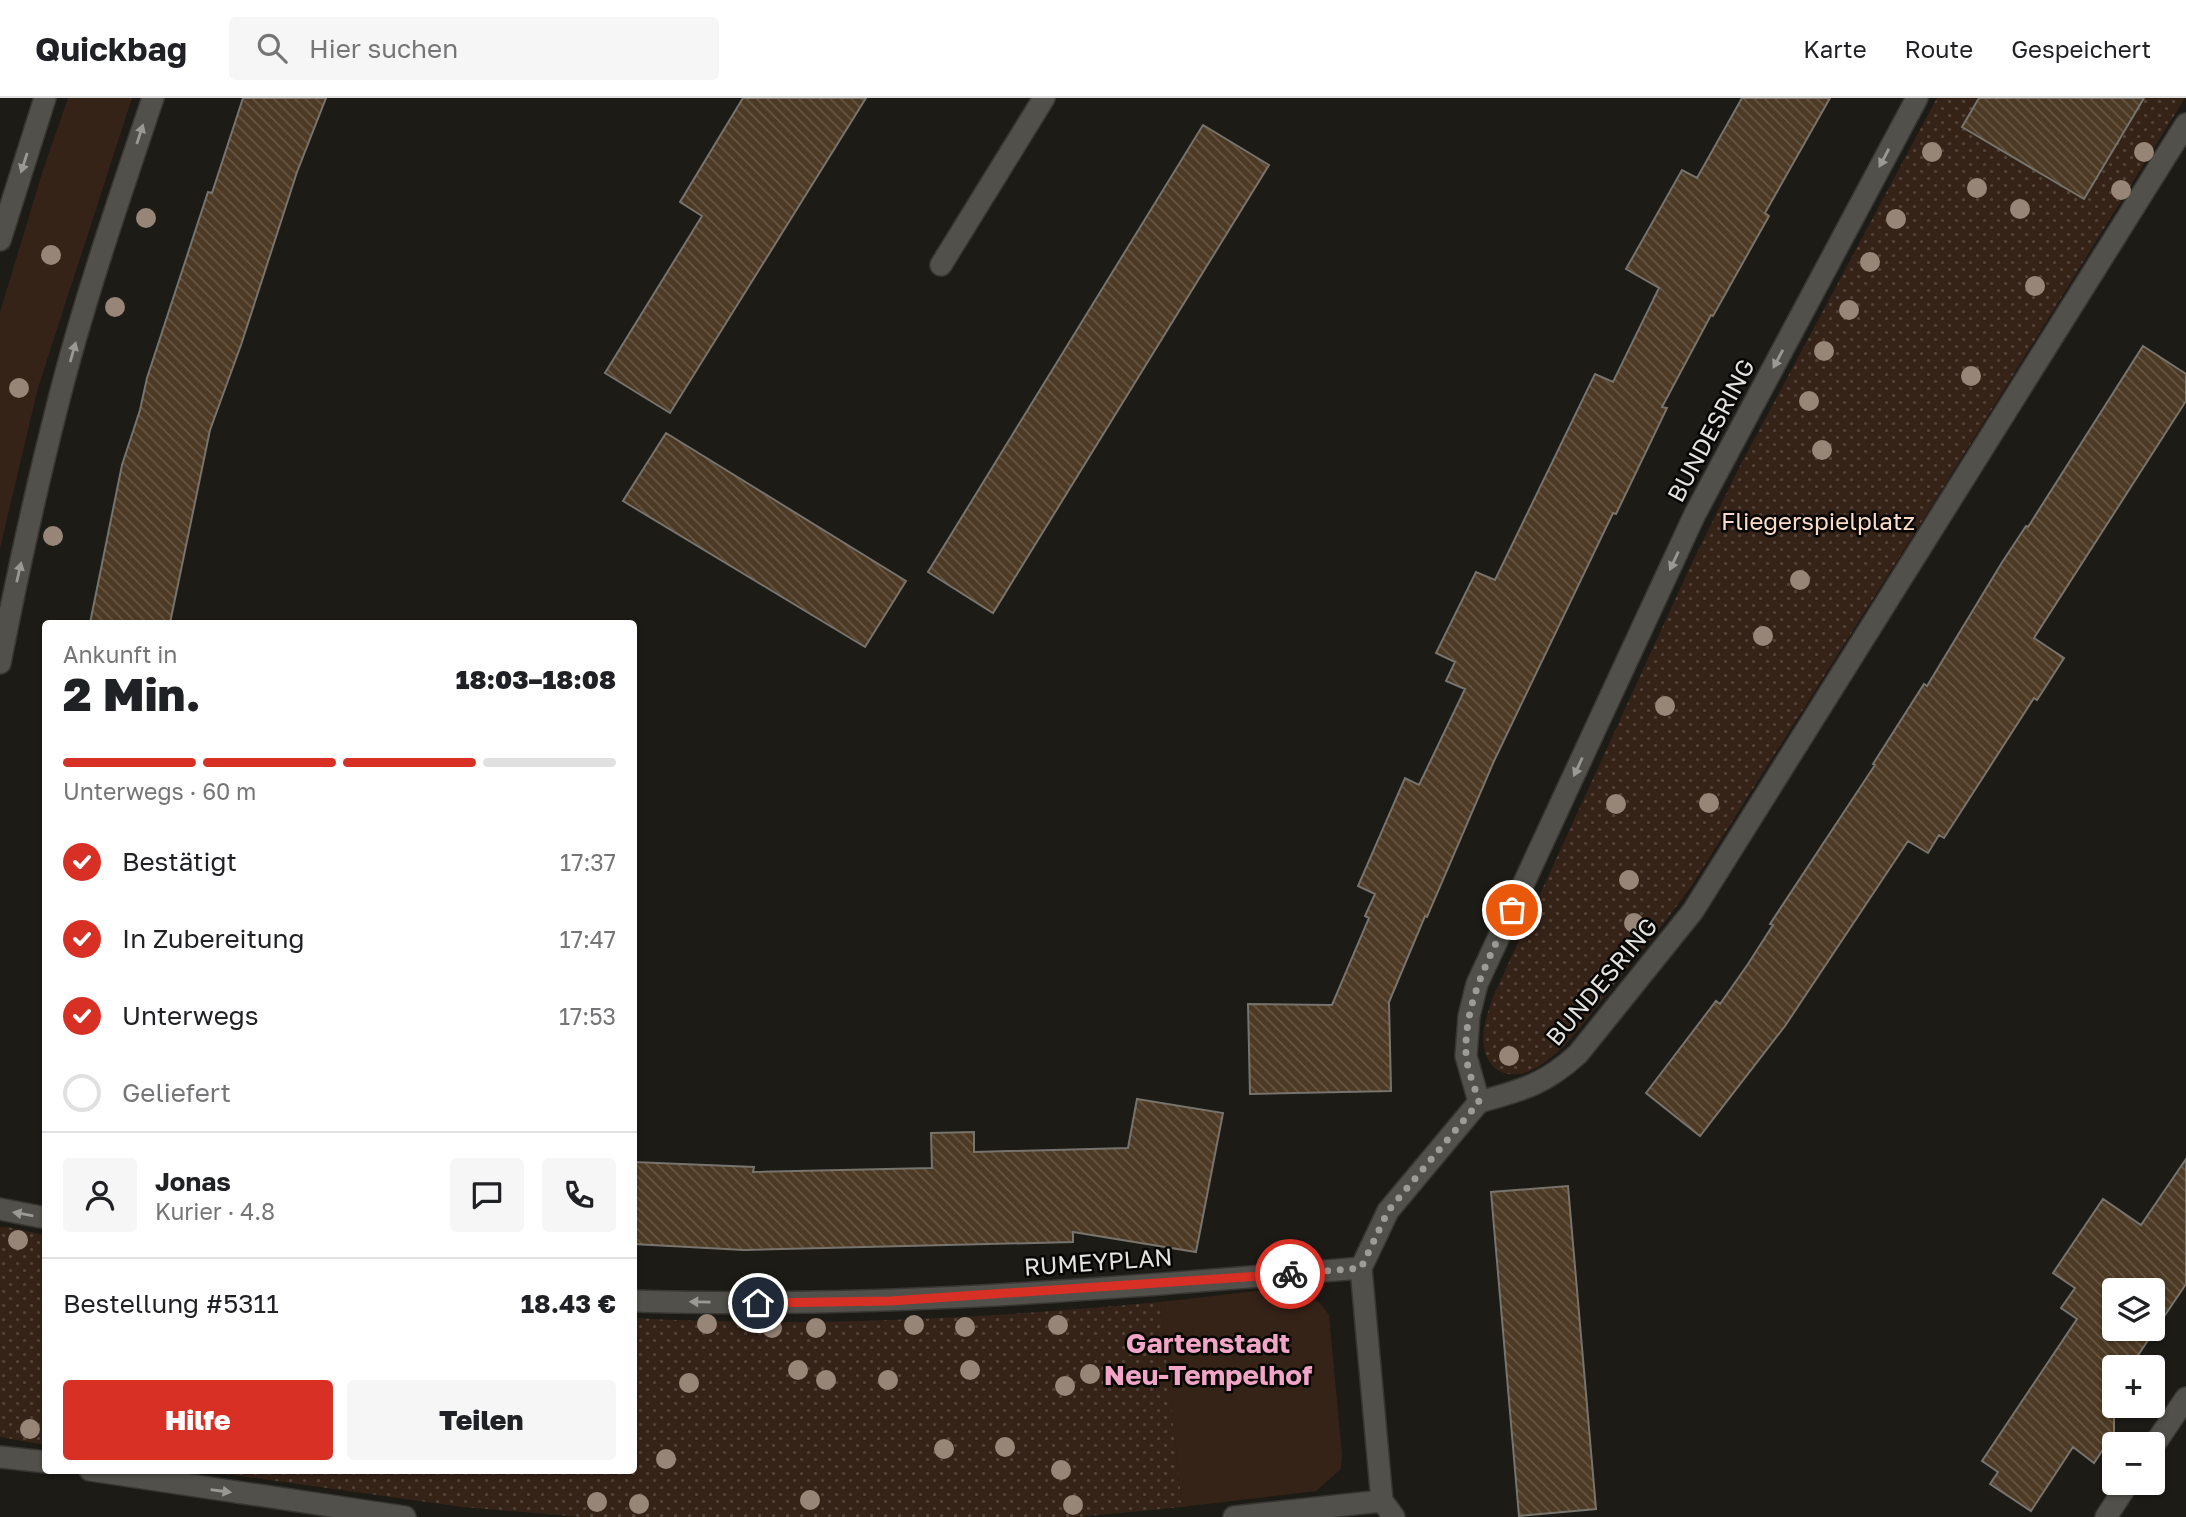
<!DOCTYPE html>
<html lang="de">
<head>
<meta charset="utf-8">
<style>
	body { margin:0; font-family:"Golos Text",sans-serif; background:#f6f6f6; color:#202124; height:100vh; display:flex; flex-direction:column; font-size:26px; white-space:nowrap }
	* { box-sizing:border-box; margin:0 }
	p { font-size:23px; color:#757577 }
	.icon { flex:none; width:38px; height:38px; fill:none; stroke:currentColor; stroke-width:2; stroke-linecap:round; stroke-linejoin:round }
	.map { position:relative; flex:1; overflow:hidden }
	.details { position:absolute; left:42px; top:522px; width:595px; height:854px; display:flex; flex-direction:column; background:#fff; border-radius:7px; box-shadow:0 2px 5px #0004 }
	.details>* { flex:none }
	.buttons { position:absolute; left:2102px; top:1180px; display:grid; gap:14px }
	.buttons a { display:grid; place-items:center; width:63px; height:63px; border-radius:7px; background:#fff; box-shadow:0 2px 5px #0004; font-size:35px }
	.pin { position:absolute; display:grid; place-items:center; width:60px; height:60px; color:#fff; margin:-30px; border:4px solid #fff; border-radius:50%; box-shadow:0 2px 7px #0007 }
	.courier { position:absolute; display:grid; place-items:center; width:70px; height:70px; margin:-35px; border:5px solid #d93025; border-radius:50%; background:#fff; color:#222; box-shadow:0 2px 9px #0007 }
	.head em { font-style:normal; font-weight:800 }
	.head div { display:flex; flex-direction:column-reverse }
	.head { display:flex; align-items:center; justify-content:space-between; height:119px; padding:0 21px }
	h1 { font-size:46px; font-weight:800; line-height:52px }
	.bar { display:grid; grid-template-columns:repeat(4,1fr); gap:10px 7px; align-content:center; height:84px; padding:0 21px }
	.bar i { height:9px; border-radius:5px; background:#e0e0e0 }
	.bar .current { background:#d93025 }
	.bar p { grid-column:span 4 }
	.line { display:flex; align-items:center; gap:18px; padding:0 21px; border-top:2px solid #e0e0e0 }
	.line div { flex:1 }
	.round { display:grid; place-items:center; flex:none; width:74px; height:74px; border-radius:7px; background:#f6f6f6 }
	ol { padding:0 21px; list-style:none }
	li { display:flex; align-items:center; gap:21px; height:77px }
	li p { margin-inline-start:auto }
	li .icon { padding:7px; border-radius:50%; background:#d93025; color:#fff; stroke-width:4 }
	li:last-child { color:#757577 }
	li i { width:38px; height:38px; border:4px solid #e0e0e0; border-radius:50% }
	.action { display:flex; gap:14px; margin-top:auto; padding:14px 21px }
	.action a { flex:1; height:80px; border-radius:7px; background:#d93025; color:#fff; font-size:28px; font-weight:800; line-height:80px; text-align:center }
	.action a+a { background:#f6f6f6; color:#202124 }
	header { display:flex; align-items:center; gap:42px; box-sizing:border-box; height:98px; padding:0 35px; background:#fff; border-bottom:2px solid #e0e0e0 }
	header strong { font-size:33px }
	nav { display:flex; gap:38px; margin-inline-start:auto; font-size:24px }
	.search { width:490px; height:63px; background:#f6f6f6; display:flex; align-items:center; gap:18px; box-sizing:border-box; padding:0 24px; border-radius:7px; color:#757577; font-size:26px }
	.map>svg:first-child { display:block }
	.green { fill:#362318 }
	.park { fill:url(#park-dots) }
	.building { fill:url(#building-back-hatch); stroke:#77736d; stroke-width:2; fill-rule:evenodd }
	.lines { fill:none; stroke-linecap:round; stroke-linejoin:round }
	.minor-casing { stroke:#373633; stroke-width:24 }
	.minor { stroke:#52504a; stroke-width:21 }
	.tree { fill:#978578 }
	.oneway { fill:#9a9994 }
	.done { stroke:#9d9c98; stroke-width:7; stroke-dasharray:0 12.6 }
	.route { stroke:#d93025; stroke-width:9 }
	.labels { text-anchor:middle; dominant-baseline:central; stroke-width:5; stroke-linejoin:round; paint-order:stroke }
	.street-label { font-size:24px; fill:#e3e2de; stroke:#060604 }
	.park-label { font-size:24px; fill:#fbdbc8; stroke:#060604 }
	.quarter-label { font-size:28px; font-weight:bold; fill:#f2a5c6; stroke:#060604 }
</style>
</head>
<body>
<header>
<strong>Quickbag</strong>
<div class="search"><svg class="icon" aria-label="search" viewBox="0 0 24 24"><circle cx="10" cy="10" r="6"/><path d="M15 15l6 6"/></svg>Hier suchen</div>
<nav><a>Karte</a><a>Route</a><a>Gespeichert</a></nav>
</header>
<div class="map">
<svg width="2186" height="1419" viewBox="0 0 2186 1419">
	<defs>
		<pattern id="park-dots" width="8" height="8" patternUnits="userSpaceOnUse" patternTransform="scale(1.75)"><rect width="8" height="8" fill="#362318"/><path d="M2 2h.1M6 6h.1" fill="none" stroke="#534339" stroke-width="1.8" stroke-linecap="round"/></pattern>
		<pattern id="building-back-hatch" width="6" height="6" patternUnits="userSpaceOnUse" patternTransform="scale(1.75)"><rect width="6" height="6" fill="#4c3a24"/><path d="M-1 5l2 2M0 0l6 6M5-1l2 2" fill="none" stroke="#665643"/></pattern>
	</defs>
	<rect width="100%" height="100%" fill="#1c1b16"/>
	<path class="green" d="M 68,0 L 132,0 L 38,290 L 0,450 L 0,214 L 43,72 Z
		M 1283,1190 C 1307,1192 1315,1197 1329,1217 L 1342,1356 L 1341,1371 L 1316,1393 L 1182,1409 L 1160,1204 Z"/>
	<path class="park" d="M 1937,0 L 2185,0 L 1936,401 L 1692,787 C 1667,823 1639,855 1612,889 C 1588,918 1564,957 1530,973 C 1517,979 1499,977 1491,966 C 1476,945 1486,920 1493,899 L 1691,467 L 1740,368 Z
		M 0,1129 L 8,1129 L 45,1137 L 45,1347 L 0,1339 Z
		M 1160,1204 L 1182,1409 L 1078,1419 L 582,1419 L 462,1409 L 198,1372 L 634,1372 L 634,1220 C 809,1230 985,1220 1160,1204 Z"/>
	<path class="building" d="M 243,0 L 326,0 L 297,74 L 241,247 L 210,332 L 170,525 L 90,525 L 122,367 L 140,312 L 147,280 L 208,94 L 212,95 Z
		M 743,0 L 866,0 L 670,315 L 605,275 L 702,118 L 680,104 Z
		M 1742,0 L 1830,0 L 1765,115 L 1769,118 L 1713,218 L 1711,217 L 1662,309 L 1667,310 L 1616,416 L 1613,415 L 1494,663 L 1427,819 L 1425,818 L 1389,904 L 1391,993 L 1250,996 L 1248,906 L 1332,907 L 1369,820 L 1365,818 L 1375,796 L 1358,788 L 1405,680 L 1419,687 L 1465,591 L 1446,583 L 1455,564 L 1436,555 L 1476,474 L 1495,482 L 1595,276 L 1613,284 L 1659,190 L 1626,171 L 1682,72 L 1697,80 Z
		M 1979,0 L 2144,0 L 2084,101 L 1962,29 Z
		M 1203,27 L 1269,67 L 993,515 L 928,474 Z
		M 2143,248 L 2186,276 L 2186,303 L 2034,540 L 2064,560 L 2037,602 L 2034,600 L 1944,740 L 1939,737 L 1928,755 L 1908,743 L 1785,928 L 1700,1038 L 1646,995 L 1716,903 L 1720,906 L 1748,866 L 1773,827 L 1770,826 L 1875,667 L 1873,666 L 1924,586 L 1927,588 L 2001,466 L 2026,428 L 2028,429 Z
		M 666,335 L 906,483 L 865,549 L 623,403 Z
		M 1137,1001 L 1223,1015 L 1196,1154 L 1073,1134 L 1073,1144 L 744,1152 L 634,1146 L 634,1064 L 754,1069 L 753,1074 L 932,1070 L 931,1035 L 974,1034 L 974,1054 L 1128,1050 Z
		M 2186,1061 L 2186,1186 L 2130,1269 L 2114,1269 L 2114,1335 L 2094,1365 L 2073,1349 L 2031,1413 L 1990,1386 L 1998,1374 L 1982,1363 L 2077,1221 L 2061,1210 L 2075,1190 L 2053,1175 L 2103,1101 L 2141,1127 ZM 2114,1192 L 2152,1192 L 2152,1230 L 2114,1230 Z
		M 1568,1088 L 1596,1411 L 1519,1418 L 1491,1094 Z"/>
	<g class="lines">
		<defs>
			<path id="minor" d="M 1917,0 L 1695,416 L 1477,886 L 1469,918 L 1466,958 L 1479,1004 C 1522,992 1544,987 1578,956 L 1693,813 L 2186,26
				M 0,142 L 45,0
				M 941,167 L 1044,0
				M 0,565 C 17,478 36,391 58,305 C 84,202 119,101 153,0
				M 0,1111 L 46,1120
				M 1361,1170 L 1382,1403 L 1394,1419
				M 1361,1170 L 1388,1113 L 1479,1004
				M 634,1203 C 876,1211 1119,1190 1361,1170
				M 2152,1350 L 2186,1300
				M 0,1359 L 46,1364
				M 90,1372 L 405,1419
				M 1234,1419 L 1382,1403
				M 2106,1419 L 2129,1384"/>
		</defs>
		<use href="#minor" class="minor-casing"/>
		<use href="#minor" class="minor"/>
	</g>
	<g class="tree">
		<circle cx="1932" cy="54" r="10"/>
		<circle cx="2144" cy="54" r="10"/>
		<circle cx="1977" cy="90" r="10"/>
		<circle cx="2121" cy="92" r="10"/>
		<circle cx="2020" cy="111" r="10"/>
		<circle cx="146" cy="120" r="10"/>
		<circle cx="1896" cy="121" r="10"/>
		<circle cx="51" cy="157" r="10"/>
		<circle cx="1870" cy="164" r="10"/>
		<circle cx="2035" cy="188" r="10"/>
		<circle cx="115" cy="209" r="10"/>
		<circle cx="1849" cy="212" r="10"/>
		<circle cx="1824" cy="253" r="10"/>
		<circle cx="1971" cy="278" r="10"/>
		<circle cx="19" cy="290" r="10"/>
		<circle cx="1809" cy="303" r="10"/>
		<circle cx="1822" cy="352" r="10"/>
		<circle cx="53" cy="438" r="10"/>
		<circle cx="1800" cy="482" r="10"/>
		<circle cx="1763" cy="538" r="10"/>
		<circle cx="1665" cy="608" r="10"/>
		<circle cx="1709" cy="705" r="10"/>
		<circle cx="1616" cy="706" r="10"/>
		<circle cx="1629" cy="782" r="10"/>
		<circle cx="1634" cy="825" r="10"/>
		<circle cx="1509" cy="958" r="10"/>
		<circle cx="18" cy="1142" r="10"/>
		<circle cx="707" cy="1226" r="10"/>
		<circle cx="914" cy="1227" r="10"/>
		<circle cx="1058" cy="1227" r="10"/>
		<circle cx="965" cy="1229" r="10"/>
		<circle cx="772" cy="1230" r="10"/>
		<circle cx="816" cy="1230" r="10"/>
		<circle cx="798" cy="1272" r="10"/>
		<circle cx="970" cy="1272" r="10"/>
		<circle cx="1090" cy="1276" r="10"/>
		<circle cx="826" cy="1282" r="10"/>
		<circle cx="888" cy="1282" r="10"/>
		<circle cx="689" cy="1285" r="10"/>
		<circle cx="1065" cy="1288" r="10"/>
		<circle cx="30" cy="1331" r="10"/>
		<circle cx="1005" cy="1349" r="10"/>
		<circle cx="944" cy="1351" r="10"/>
		<circle cx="666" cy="1361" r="10"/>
		<circle cx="1061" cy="1372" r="10"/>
		<circle cx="810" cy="1402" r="10"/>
		<circle cx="597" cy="1404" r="10"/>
		<circle cx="639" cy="1406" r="10"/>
		<circle cx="1073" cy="1407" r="10"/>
	</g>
	<defs><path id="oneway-solid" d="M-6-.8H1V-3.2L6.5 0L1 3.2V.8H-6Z" transform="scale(1.75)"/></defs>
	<g class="oneway">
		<use href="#oneway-solid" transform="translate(140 36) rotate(-72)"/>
		<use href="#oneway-solid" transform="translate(1884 60) rotate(118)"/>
		<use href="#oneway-solid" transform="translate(24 65) rotate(108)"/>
		<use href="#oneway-solid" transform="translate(73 254) rotate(-74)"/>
		<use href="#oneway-solid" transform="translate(1778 261) rotate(118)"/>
		<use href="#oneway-solid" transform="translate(1674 463) rotate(115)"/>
		<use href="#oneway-solid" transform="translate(19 474) rotate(-77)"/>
		<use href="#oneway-solid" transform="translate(1578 669) rotate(115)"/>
		<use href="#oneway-solid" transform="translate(23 1116) rotate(-170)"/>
		<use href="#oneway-solid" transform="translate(700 1204) rotate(-179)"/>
		<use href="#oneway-solid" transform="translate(221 1393) rotate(8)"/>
	</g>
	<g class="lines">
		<path class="done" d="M 1290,1176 L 1361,1170 L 1388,1113 L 1479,1004 C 1475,989 1467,972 1466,956 C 1464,904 1490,858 1512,812"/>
		<path class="route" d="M 758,1205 L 890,1203 L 1290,1176"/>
	</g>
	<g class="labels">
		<g class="street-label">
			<text transform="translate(1710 332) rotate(-62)">BUNDESRING</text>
			<text transform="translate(1601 883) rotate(-50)">BUNDESRING</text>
			<text transform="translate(1098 1163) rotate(-4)">RUMEYPLAN</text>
		</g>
		<g class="park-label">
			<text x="1818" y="422">Fliegerspielplatz</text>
		</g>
		<g class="quarter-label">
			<text x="1208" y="1244">Gartenstadt<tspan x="1208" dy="32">Neu-Tempelhof</tspan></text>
		</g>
	</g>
</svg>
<div class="buttons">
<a><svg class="icon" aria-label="layers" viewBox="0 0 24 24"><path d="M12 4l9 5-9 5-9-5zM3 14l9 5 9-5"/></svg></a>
<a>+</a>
<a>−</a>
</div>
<div class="pin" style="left:1512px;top:812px;background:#ea580c"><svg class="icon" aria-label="bag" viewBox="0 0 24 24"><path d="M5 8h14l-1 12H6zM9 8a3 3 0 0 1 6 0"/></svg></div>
<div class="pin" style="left:758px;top:1205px;background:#1f2937"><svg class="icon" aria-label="home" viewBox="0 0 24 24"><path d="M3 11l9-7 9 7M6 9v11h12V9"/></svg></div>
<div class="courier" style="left:1290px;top:1176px"><svg class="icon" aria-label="bike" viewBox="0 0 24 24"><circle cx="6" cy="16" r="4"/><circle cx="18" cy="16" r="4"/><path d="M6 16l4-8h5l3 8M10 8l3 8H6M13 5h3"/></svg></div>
<section class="details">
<div class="head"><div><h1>2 Min.</h1><p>Ankunft in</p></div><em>18:03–18:08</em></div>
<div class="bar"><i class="current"></i><i class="current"></i><i class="current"></i><i></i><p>Unterwegs · 60 m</p></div>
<ol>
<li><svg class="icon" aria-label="check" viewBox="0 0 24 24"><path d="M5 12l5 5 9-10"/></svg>Bestätigt<p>17:37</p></li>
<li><svg class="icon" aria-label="check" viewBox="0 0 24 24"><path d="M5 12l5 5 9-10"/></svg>In Zubereitung<p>17:47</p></li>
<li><svg class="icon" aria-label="check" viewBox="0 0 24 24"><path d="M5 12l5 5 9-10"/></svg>Unterwegs<p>17:53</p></li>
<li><i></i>Geliefert</li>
</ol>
<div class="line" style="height:126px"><a class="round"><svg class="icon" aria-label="person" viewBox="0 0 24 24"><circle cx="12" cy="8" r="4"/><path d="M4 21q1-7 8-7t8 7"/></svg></a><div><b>Jonas</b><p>Kurier · 4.8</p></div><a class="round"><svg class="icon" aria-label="chat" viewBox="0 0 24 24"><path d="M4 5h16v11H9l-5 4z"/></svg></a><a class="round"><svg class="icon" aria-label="phone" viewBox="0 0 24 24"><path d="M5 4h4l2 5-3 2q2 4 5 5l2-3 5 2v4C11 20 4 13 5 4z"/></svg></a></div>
<div class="line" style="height:91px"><div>Bestellung #5311</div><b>18.43 €</b></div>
<div class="action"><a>Hilfe</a><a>Teilen</a></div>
</section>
</div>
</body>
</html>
